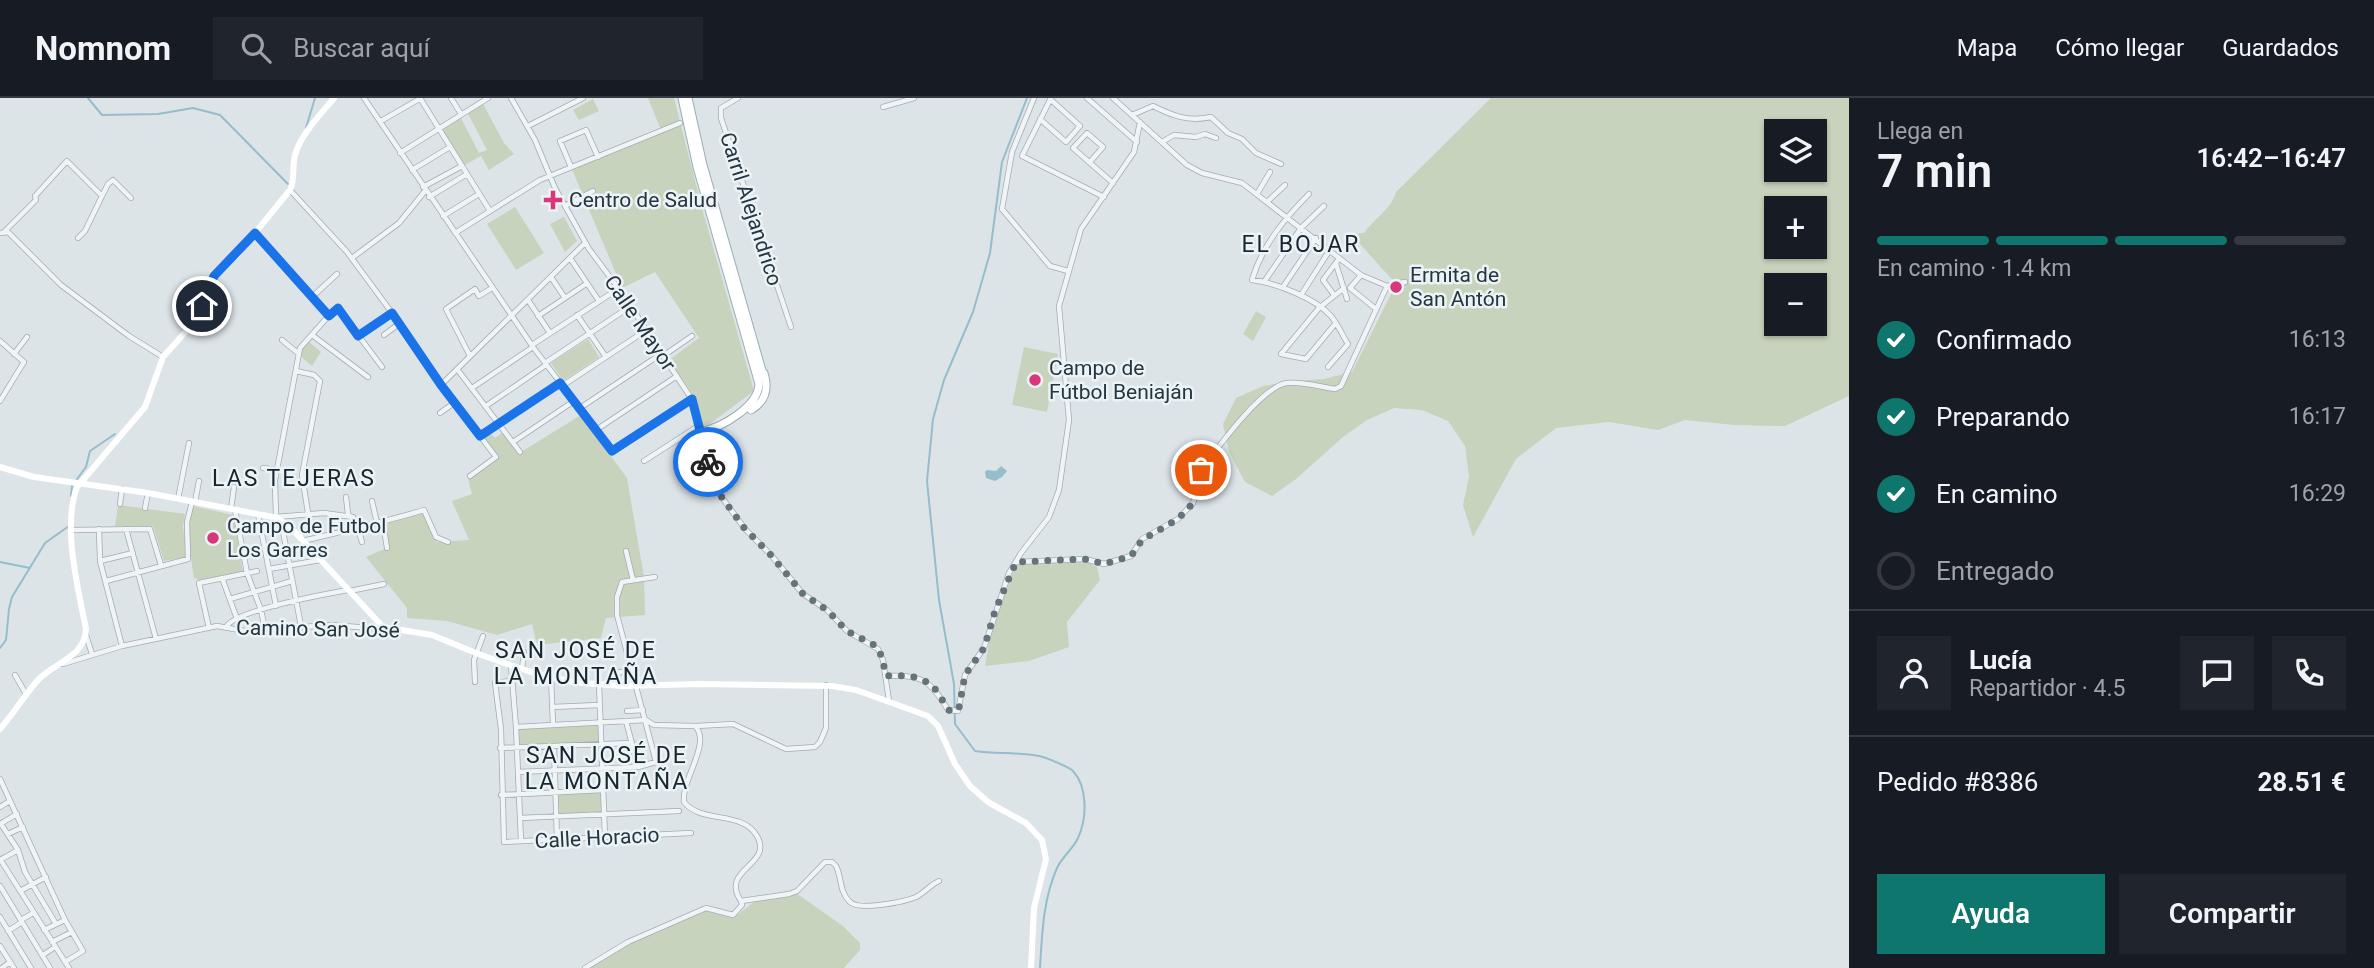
<!DOCTYPE html>
<html lang="es">
<head>
<meta charset="utf-8">
<style>
	body { margin:0; font-family:Roboto,sans-serif; background:#20242c; color:#f1f3f6; height:100vh; display:flex; flex-direction:column; font-size:26px; white-space:nowrap }
	* { box-sizing:border-box; margin:0 }
	p { font-size:23px; color:#9ea1a6 }
	.icon { flex:none; width:38px; height:38px; fill:none; stroke:currentColor; stroke-width:2; stroke-linecap:round; stroke-linejoin:round }
	.map { position:relative; flex:1; overflow:hidden }
	.sheet { display:flex; flex-direction:column; background:#171b24; width:525px }
	.sheet>* { flex:none }
	.tools { position:absolute; left:1764px; top:21px; display:grid; gap:14px }
	.tools a { display:grid; place-items:center; width:63px; height:63px; border-radius:0px; background:#171b24; box-shadow:0 2px 5px #0004; font-size:35px }
	.pin { position:absolute; display:grid; place-items:center; width:60px; height:60px; color:#fff; margin:-30px; border:4px solid #fff; border-radius:50%; box-shadow:0 2px 7px #0007 }
	.courier { position:absolute; display:grid; place-items:center; width:70px; height:70px; margin:-35px; border:5px solid #1a73e8; border-radius:50%; background:#fff; color:#222; box-shadow:0 2px 9px #0007 }
	.summary em { font-style:normal; font-weight:600 }
	.summary div { display:flex; flex-direction:column-reverse }
	.summary { display:flex; align-items:center; justify-content:space-between; height:119px; padding:0 28px }
	h1 { font-size:46px; font-weight:600; line-height:52px }
	.bar { display:grid; grid-template-columns:repeat(4,1fr); gap:10px 7px; align-content:center; height:84px; padding:0 28px }
	.bar i { height:9px; border-radius:5px; background:#363941 }
	.bar .selected { background:#0f766e }
	.bar p { grid-column:span 4 }
	.line { display:flex; align-items:center; gap:18px; padding:0 28px; border-top:2px solid #363941 }
	.line div { flex:1 }
	.round { display:grid; place-items:center; flex:none; width:74px; height:74px; border-radius:0px; background:#20242c }
	ol { padding:0 28px; list-style:none }
	li { display:flex; align-items:center; gap:21px; height:77px }
	li p { margin-inline-start:auto }
	li .icon { padding:7px; border-radius:50%; background:#0f766e; color:#fff; stroke-width:4 }
	li:last-child { color:#9ea1a6 }
	li i { width:38px; height:38px; border:4px solid #363941; border-radius:50% }
	.action { display:flex; gap:14px; margin-top:auto; padding:14px 28px }
	.action a { flex:1; height:80px; border-radius:0px; background:#0f766e; color:#fff; font-size:28px; font-weight:600; line-height:80px; text-align:center }
	.action a+a { background:#20242c; color:#f1f3f6 }
	header { display:flex; align-items:center; gap:42px; box-sizing:border-box; height:98px; padding:0 35px; background:#171b24; border-bottom:2px solid #363941 }
	header strong { font-size:33px }
	nav { display:flex; gap:38px; margin-inline-start:auto; font-size:24px }
	.search { width:490px; height:63px; background:#20242c; display:flex; align-items:center; gap:18px; box-sizing:border-box; padding:0 24px; border-radius:0px; color:#9ea1a6; font-size:26px }
	main { display:flex; flex:1; min-height:0 }
	.map>svg:first-child { display:block }
	.green { fill:#c8d3bd; fill-rule:evenodd }
	.water { fill:#95bdcb }
	.lines { fill:none; stroke-linecap:round; stroke-linejoin:round }
	.stream { stroke:#95bdcb; stroke-width:2 }
	.street-casing { stroke:#a2acb2; stroke-width:6 }
	.primary-casing { stroke:#9bacb5; stroke-width:9 }
	.street { stroke:#f0f4f6; stroke-width:4.5 }
	.secondary { stroke:#fff; stroke-width:6 }
	.primary { stroke:#fff; stroke-width:7 }
	.done { stroke:#65737b; stroke-width:7; stroke-dasharray:0 12.6 }
	.route { stroke:#1a73e8; stroke-width:9 }
	.poi-dot { fill:#d83779; stroke:#ecf3f6; stroke-width:2.5 }
	.labels { text-anchor:middle; dominant-baseline:central; stroke-width:5; stroke-linejoin:round; paint-order:stroke }
	.poi-label { font-size:21px; fill:#253640; stroke:#ecf3f6; text-anchor:start }
	.street-label { font-size:21px; fill:#253640; stroke:#ecf3f6 }
	.neighbourhood-label { font-size:23px; letter-spacing:2px; fill:#182630; stroke:#ecf3f6 }
</style>
</head>
<body>
<header>
<strong>Nomnom</strong>
<div class="search"><svg class="icon" aria-label="search" viewBox="0 0 24 24"><circle cx="10" cy="10" r="6"/><path d="M15 15l6 6"/></svg>Buscar aquí</div>
<nav><a>Mapa</a><a>Cómo llegar</a><a>Guardados</a></nav>
</header>
<main>
<div class="map">
<svg width="1849" height="870" viewBox="0 0 1849 870">
	<rect width="100%" height="100%" fill="#dde4e8"/>
	<path class="green" d="M 648,0 L 674,0 L 702,110 L 754,293 L 703,331 L 697,302 L 669,262 L 699,240 L 655,174 L 622,190 L 571,69 L 661,32 Z
		M 1491,0 L 1849,0 L 1849,298 L 1785,328 L 1734,327 L 1685,322 L 1658,332 L 1609,324 L 1556,330 L 1516,361 L 1473,439 L 1463,407 L 1469,379 L 1465,348 L 1448,323 L 1422,312 L 1394,310 L 1367,322 L 1343,339 L 1296,381 L 1272,398 L 1245,384 L 1229,354 L 1223,326 L 1236,300 L 1263,288 L 1294,283 L 1324,281 L 1352,274 L 1396,186 L 1351,136 L 1364,135 C 1374,121 1392,110 1396,94 ZM 1776,33 L 1815,33 L 1815,72 L 1776,72 ZM 1776,110 L 1815,110 L 1815,149 L 1776,149 ZM 1776,187 L 1815,187 L 1815,226 L 1776,226 Z
		M 593,1 L 599,13 L 579,22 L 573,12 Z
		M 482,4 L 504,45 L 514,56 L 489,72 L 481,58 L 463,68 L 440,30 L 460,18 L 479,55 L 487,52 L 467,14 Z
		M 515,109 L 544,155 L 516,172 L 487,126 Z
		M 564,119 L 577,143 L 565,154 L 550,126 Z
		M 1256,213 L 1266,219 L 1253,243 L 1243,236 Z
		M 588,241 L 599,259 L 563,283 L 551,265 Z
		M 308,243 L 321,254 L 312,268 L 299,257 L 300,250 Z
		M 1024,249 L 1058,256 L 1047,314 L 1012,307 Z
		M 581,317 L 627,380 L 644,479 L 645,517 L 606,520 L 601,540 L 537,547 L 532,526 L 497,537 L 447,523 L 407,520 L 407,510 L 366,459 L 387,450 L 383,425 L 424,412 L 437,444 L 469,442 L 452,403 L 472,396 L 468,381 L 495,359 L 480,338 L 488,333 L 495,340 L 505,333 L 521,354 Z
		M 118,407 L 185,416 L 183,429 L 187,459 L 164,463 L 153,428 L 115,428 Z
		M 193,408 L 233,417 L 243,474 L 199,482 L 194,480 C 190,456 187,432 193,408 Z
		M 1083,462 L 1097,469 L 1100,482 L 1067,524 L 1069,549 L 1029,563 L 985,568 L 991,534 L 1016,467 Z
		M 600,624 L 601,646 L 517,650 L 516,629 Z
		M 603,692 L 604,716 L 557,718 L 555,694 Z
		M 796,795 L 843,828 L 860,845 L 860,852 L 844,870 L 588,870 L 622,848 L 708,812 L 728,819 L 737,817 L 754,804 Z"/>
	<path class="water" d="M 1001,368 L 1007,373 L 1002,379 L 995,383 L 986,380 L 985,374 L 987,372 L 996,373 Z"/>
	<g class="lines">
		<path class="stream" d="M 88,0 L 102,17 L 158,16 L 193,10 L 220,17 L 288,86
			M 1027,0 L 1002,64 L 990,155 L 973,214 L 944,282 L 933,321 L 927,383 L 939,502 L 954,586 L 955,626 L 975,653 C 996,656 1018,654 1039,658 C 1045,659 1069,669 1073,673 C 1088,689 1087,721 1078,740 C 1073,751 1062,759 1057,770 C 1043,801 1042,837 1040,870
			M 306,30 L 315,0
			M 77,381 L 86,369 L 90,353 L 115,336
			M 71,398 L 72,388
			M 0,464 L 30,470
			M 0,550 L 6,542 L 9,511 L 12,499 L 45,445 L 69,428"/>
		<defs>
			<path id="street" d="M 364,0 L 533,249 L 612,353 L 692,301
				M 420,0 L 490,113
				M 451,0 L 461,16
				M 511,0 L 535,42 L 555,90 L 589,151 L 622,195 L 693,303 L 711,378 L 718,394 L 745,431 L 771,457 L 803,496 L 827,512 L 847,533 L 878,551 L 883,562 L 889,603
				M 738,0 L 721,10 L 721,20 L 791,229
				M 1034,0 L 1012,54 L 1002,111 L 1050,168 L 1068,173
				M 1051,0 L 1022,58 L 1104,99
				M 1087,0 L 1137,44
				M 1113,0 L 1187,67 L 1202,75 L 1242,85 L 1361,177 L 1387,188 L 1405,184
				M 883,9 L 914,0
				M 1132,17 L 1153,8 C 1173,18 1189,24 1211,19 L 1228,35 L 1242,41 L 1256,55 L 1281,66
				M 1040,21 L 1066,44 L 1080,28 L 1050,1
				M 381,23 L 421,0
				M 528,28 L 583,0
				M 1162,44 L 1174,37 L 1196,39 L 1205,36 L 1216,40
				M 400,55 L 488,0
				M 1090,64 L 1103,49 L 1087,35 L 1073,50 L 1113,85
				M 571,69 L 560,43 L 586,32 L 598,59
				M 412,72 L 450,49
				M 423,89 L 462,68
				M 290,92 L 347,154 L 401,227 L 441,287 L 496,359 L 470,378
				M 1257,96 L 1270,74
				M 1309,96 C 1284,121 1262,148 1252,182 C 1276,185 1315,200 1331,218 C 1338,226 1342,237 1348,246 L 1328,269
				M 102,98 L 108,86 L 113,82 L 131,100
				M 429,99 L 467,76
				M 1267,104 L 1285,87
				M 565,108 L 593,93
				M 443,118 L 479,96
				M 5,133 L 36,102 L 35,98 L 67,63 L 102,98 L 85,133 L 78,140
				M 0,135 L 8,134 L 61,187 L 129,238 L 163,259
				M 255,135 L 329,218
				M 455,135 L 540,82 L 680,25
				M 352,160 L 399,125 L 425,93
				M 570,160 L 599,203
				M 1336,166 L 1347,201
				M 551,179 L 565,200
				M 1264,184 L 1301,130 L 1324,108
				M 1283,189 L 1316,140
				M 1350,190 L 1376,211
				M 1350,190 L 1361,177
				M 1301,197 L 1329,153
				M 1334,197 L 1323,182 L 1338,162
				M 312,199 L 337,176
				M 528,202 L 550,235
				M 577,217 L 606,259
				M 538,218 L 586,186
				M 1335,226 L 1306,261 L 1281,256 L 1319,210 L 1344,190
				M 312,237 L 368,279
				M 384,237 L 400,225
				M 358,238 L 392,215
				M 282,242 L 299,256
				M 0,243 L 24,264 L 0,303
				M 532,247 L 618,191
				M 14,256 L 27,239
				M 470,258 L 446,211 L 475,191 L 479,198 L 492,190
				M 663,258 L 692,238
				M 545,265 L 631,208
				M 457,271 L 520,354
				M 296,273 L 314,277 L 320,283 L 302,377 L 308,415
				M 441,287 L 585,145
				M 562,288 L 645,233
				M 472,290 L 533,249
				M 486,308 L 546,267
				M 580,310 L 661,256
				M 440,315 L 454,305
				M 596,332 L 677,278
				M 480,338 L 560,285
				M 513,344 L 574,303
				M 644,363 L 700,327
				M 263,370 L 277,372
				M 346,399 L 348,416 L 359,427
				M 178,401 L 189,345
				M 372,403 L 377,425
				M 195,404 L 199,383
				M 120,406 L 122,391
				M 145,410 L 148,395
				M 231,411 L 234,389
				M 235,412 L 247,475 L 261,512 L 265,531
				M 258,416 L 276,508
				M 353,419 L 324,415 L 276,419 L 275,382 L 300,250 L 332,214 L 338,210 L 382,269
				M 281,423 L 301,528
				M 383,425 L 387,450
				M 357,428 L 362,444
				M 99,431 L 100,463 L 122,548
				M 126,431 L 156,541
				M 72,432 L 150,431 L 161,467
				M 303,443 C 344,433 384,424 424,412 L 436,439 L 448,444
				M 626,453 L 633,482
				M 100,463 L 133,455
				M 1016,464 L 1085,461 L 1104,466 L 1131,458 L 1142,441 L 1178,421 L 1193,405 L 1201,380 L 1201,372 C 1216,352 1262,288 1287,285 C 1302,283 1320,289 1335,291 L 1341,288 L 1387,188
				M 269,471 L 320,462
				M 222,480 L 237,521
				M 106,483 L 188,461 L 187,424 L 192,404
				M 350,493 L 384,486
				M 230,501 L 292,483
				M 226,529 C 236,512 326,496 348,492
				M 209,530 L 199,485 L 257,473
				M 86,537 L 92,556
				M 63,566 L 122,548 L 217,528 L 245,533 L 331,527 L 384,531
				M 511,567 L 516,629 L 521,743
				M 522,571 L 524,554
				M 15,577 L 26,596
				M 886,578 C 922,576 930,582 948,612 L 958,613 L 965,577 L 984,550 L 1009,475 L 1021,455 L 1049,419 L 1059,392 L 1069,322 L 1059,208 L 1081,131 L 1134,54 L 1140,24
				M 551,579 L 553,626
				M 511,583 L 495,585 L 501,631 L 504,744 L 691,735
				M 475,584 L 474,562 L 483,538
				M 599,586 L 605,739
				M 612,587 L 612,576 L 631,572
				M 552,609 L 599,607
				M 627,613 L 643,612
				M 626,623 L 638,669
				M 696,628 L 733,626 L 786,651 L 815,649 L 820,644 L 826,630 L 826,587
				M 516,629 L 646,622 L 654,627 L 695,628 C 712,645 681,682 684,704 C 701,726 742,712 757,738 C 774,767 719,771 741,803
				M 554,648 L 557,741
				M 500,650 L 632,645
				M 518,674 L 638,669 L 656,664 L 617,517 L 617,499 L 622,484 L 655,479
				M 0,681 L 65,822 L 83,853 L 65,864
				M 501,697 L 603,692
				M 0,709 L 10,703
				M 520,720 L 679,713
				M 0,726 L 17,716
				M 1,726 L 18,752 L 25,774 L 56,826
				M 8,736 L 23,729
				M 0,761 L 69,870
				M 0,762 L 18,752
				M 0,788 L 50,870
				M 20,793 L 46,779
				M 741,803 L 789,796 L 797,793 L 825,764 L 832,764 L 836,768 C 842,779 839,794 850,804 C 859,813 904,804 916,799 C 924,795 930,787 939,783
				M 0,819 L 31,870
				M 21,822 L 33,815
				M 44,832 L 65,822
				M 8,833 L 22,824
				M 52,844 L 72,834
				M 0,848 L 14,870
				M 43,857 L 55,849
				M 2,870 L 10,864
				M 585,870 L 628,844 L 706,810 L 733,817 L 742,807 L 741,803"/>
			<path id="primary" d="M 682,0 L 697,69 L 759,286 C 758,309 722,329 701,334
				M 688,0 L 703,67 L 763,276 L 762,280 L 758,279
				M 751,312 C 766,303 769,291 764,275"/>
		</defs>
		<use href="#street" class="street-casing"/>
		<use href="#primary" class="primary-casing"/>
		<use href="#street" class="street"/>
		<path class="secondary" d="M 0,369 L 34,379 L 148,395 L 278,420 L 293,432 L 383,529 L 432,537 L 481,557 L 537,576 L 573,584 L 622,588 L 701,586 L 832,588 L 856,592 L 928,618 L 938,628 L 955,666 L 970,688 L 988,704 L 1026,725 L 1042,742 L 1046,761 L 1034,810 L 1031,870
			M 0,631 C 13,616 24,598 38,582 C 55,564 85,559 86,531 C 78,490 62,429 77,389 L 145,309 L 163,259 L 197,221 L 214,178 L 237,157 L 290,92 C 296,80 291,66 296,54 C 302,35 321,16 334,0"/>
		<use href="#primary" class="primary"/>
	</g>
	<g class="lines">
		<path class="done" d="M 708,364 L 718,394 L 745,431 L 771,457 L 803,496 L 827,512 L 847,533 L 876,548 L 882,559 L 886,578 C 906,577 926,577 938,595 C 943,602 945,609 951,614 L 959,610 L 965,577 L 984,550 L 995,513 L 1016,464 L 1085,461 L 1104,466 L 1131,458 L 1142,442 L 1178,421 L 1193,405 L 1201,380 L 1201,372"/>
		<path class="route" d="M 202,208 L 214,178 L 255,135 L 329,218 L 338,210 L 358,238 L 392,215 L 441,287 L 480,338 L 560,285 L 612,353 L 692,301 L 708,364"/>
	</g>
	<g class="poi-dot">
		<path d="M549.5 91.5h7v7h7v7h-7v7h-7v-7h-7v-7h7z"/>
		<circle cx="1396" cy="189" r="7"/>
		<circle cx="1035" cy="282" r="7"/>
		<circle cx="213" cy="440" r="7"/>
	</g>
	<g class="labels">
		<g class="poi-label">
			<text x="569" y="102">Centro de Salud</text>
			<text x="1410" y="177">Ermita de<tspan x="1410" dy="24">San Antón</tspan></text>
			<text x="1049" y="270">Campo de<tspan x="1049" dy="24">Fútbol Beniaján</tspan></text>
			<text x="227" y="428">Campo de Futbol<tspan x="227" dy="24">Los Garres</tspan></text>
		</g>
		<g class="street-label">
			<text transform="translate(751 111) rotate(72)">Carril Alejandrico</text>
			<text transform="translate(640 225) rotate(56)">Calle Mayor</text>
			<text transform="translate(318 531) rotate(1)">Camino San José</text>
			<text transform="translate(597 740) rotate(-3)">Calle Horacio</text>
		</g>
		<g class="neighbourhood-label">
			<text x="1301" y="146">EL BOJAR</text>
			<text x="294" y="380">LAS TEJERAS</text>
			<text x="576" y="552">SAN JOSÉ DE<tspan x="576" dy="26">LA MONTAÑA</tspan></text>
			<text x="607" y="657">SAN JOSÉ DE<tspan x="607" dy="26">LA MONTAÑA</tspan></text>
		</g>
	</g>
</svg>
<div class="tools">
<a><svg class="icon" aria-label="layers" viewBox="0 0 24 24"><path d="M12 4l9 5-9 5-9-5zM3 14l9 5 9-5"/></svg></a>
<a>+</a>
<a>−</a>
</div>
<div class="pin" style="left:1201px;top:372px;background:#ea580c"><svg class="icon" aria-label="bag" viewBox="0 0 24 24"><path d="M5 8h14l-1 12H6zM9 8a3 3 0 0 1 6 0"/></svg></div>
<div class="pin" style="left:202px;top:208px;background:#1f2937"><svg class="icon" aria-label="home" viewBox="0 0 24 24"><path d="M3 11l9-7 9 7M6 9v11h12V9"/></svg></div>
<div class="courier" style="left:708px;top:364px"><svg class="icon" aria-label="bike" viewBox="0 0 24 24"><circle cx="6" cy="16" r="4"/><circle cx="18" cy="16" r="4"/><path d="M6 16l4-8h5l3 8M10 8l3 8H6M13 5h3"/></svg></div>
</div>
<section class="sheet">
<div class="summary"><div><h1>7 min</h1><p>Llega en</p></div><em>16:42–16:47</em></div>
<div class="bar"><i class="selected"></i><i class="selected"></i><i class="selected"></i><i></i><p>En camino · 1.4 km</p></div>
<ol>
<li><svg class="icon" aria-label="check" viewBox="0 0 24 24"><path d="M5 12l5 5 9-10"/></svg>Confirmado<p>16:13</p></li>
<li><svg class="icon" aria-label="check" viewBox="0 0 24 24"><path d="M5 12l5 5 9-10"/></svg>Preparando<p>16:17</p></li>
<li><svg class="icon" aria-label="check" viewBox="0 0 24 24"><path d="M5 12l5 5 9-10"/></svg>En camino<p>16:29</p></li>
<li><i></i>Entregado</li>
</ol>
<div class="line" style="height:126px"><a class="round"><svg class="icon" aria-label="person" viewBox="0 0 24 24"><circle cx="12" cy="8" r="4"/><path d="M4 21q1-7 8-7t8 7"/></svg></a><div><b>Lucía</b><p>Repartidor · 4.5</p></div><a class="round"><svg class="icon" aria-label="chat" viewBox="0 0 24 24"><path d="M4 5h16v11H9l-5 4z"/></svg></a><a class="round"><svg class="icon" aria-label="phone" viewBox="0 0 24 24"><path d="M5 4h4l2 5-3 2q2 4 5 5l2-3 5 2v4C11 20 4 13 5 4z"/></svg></a></div>
<div class="line" style="height:91px"><div>Pedido #8386</div><b>28.51 €</b></div>
<div class="action"><a>Ayuda</a><a>Compartir</a></div>
</section>
</main>
</body>
</html>
